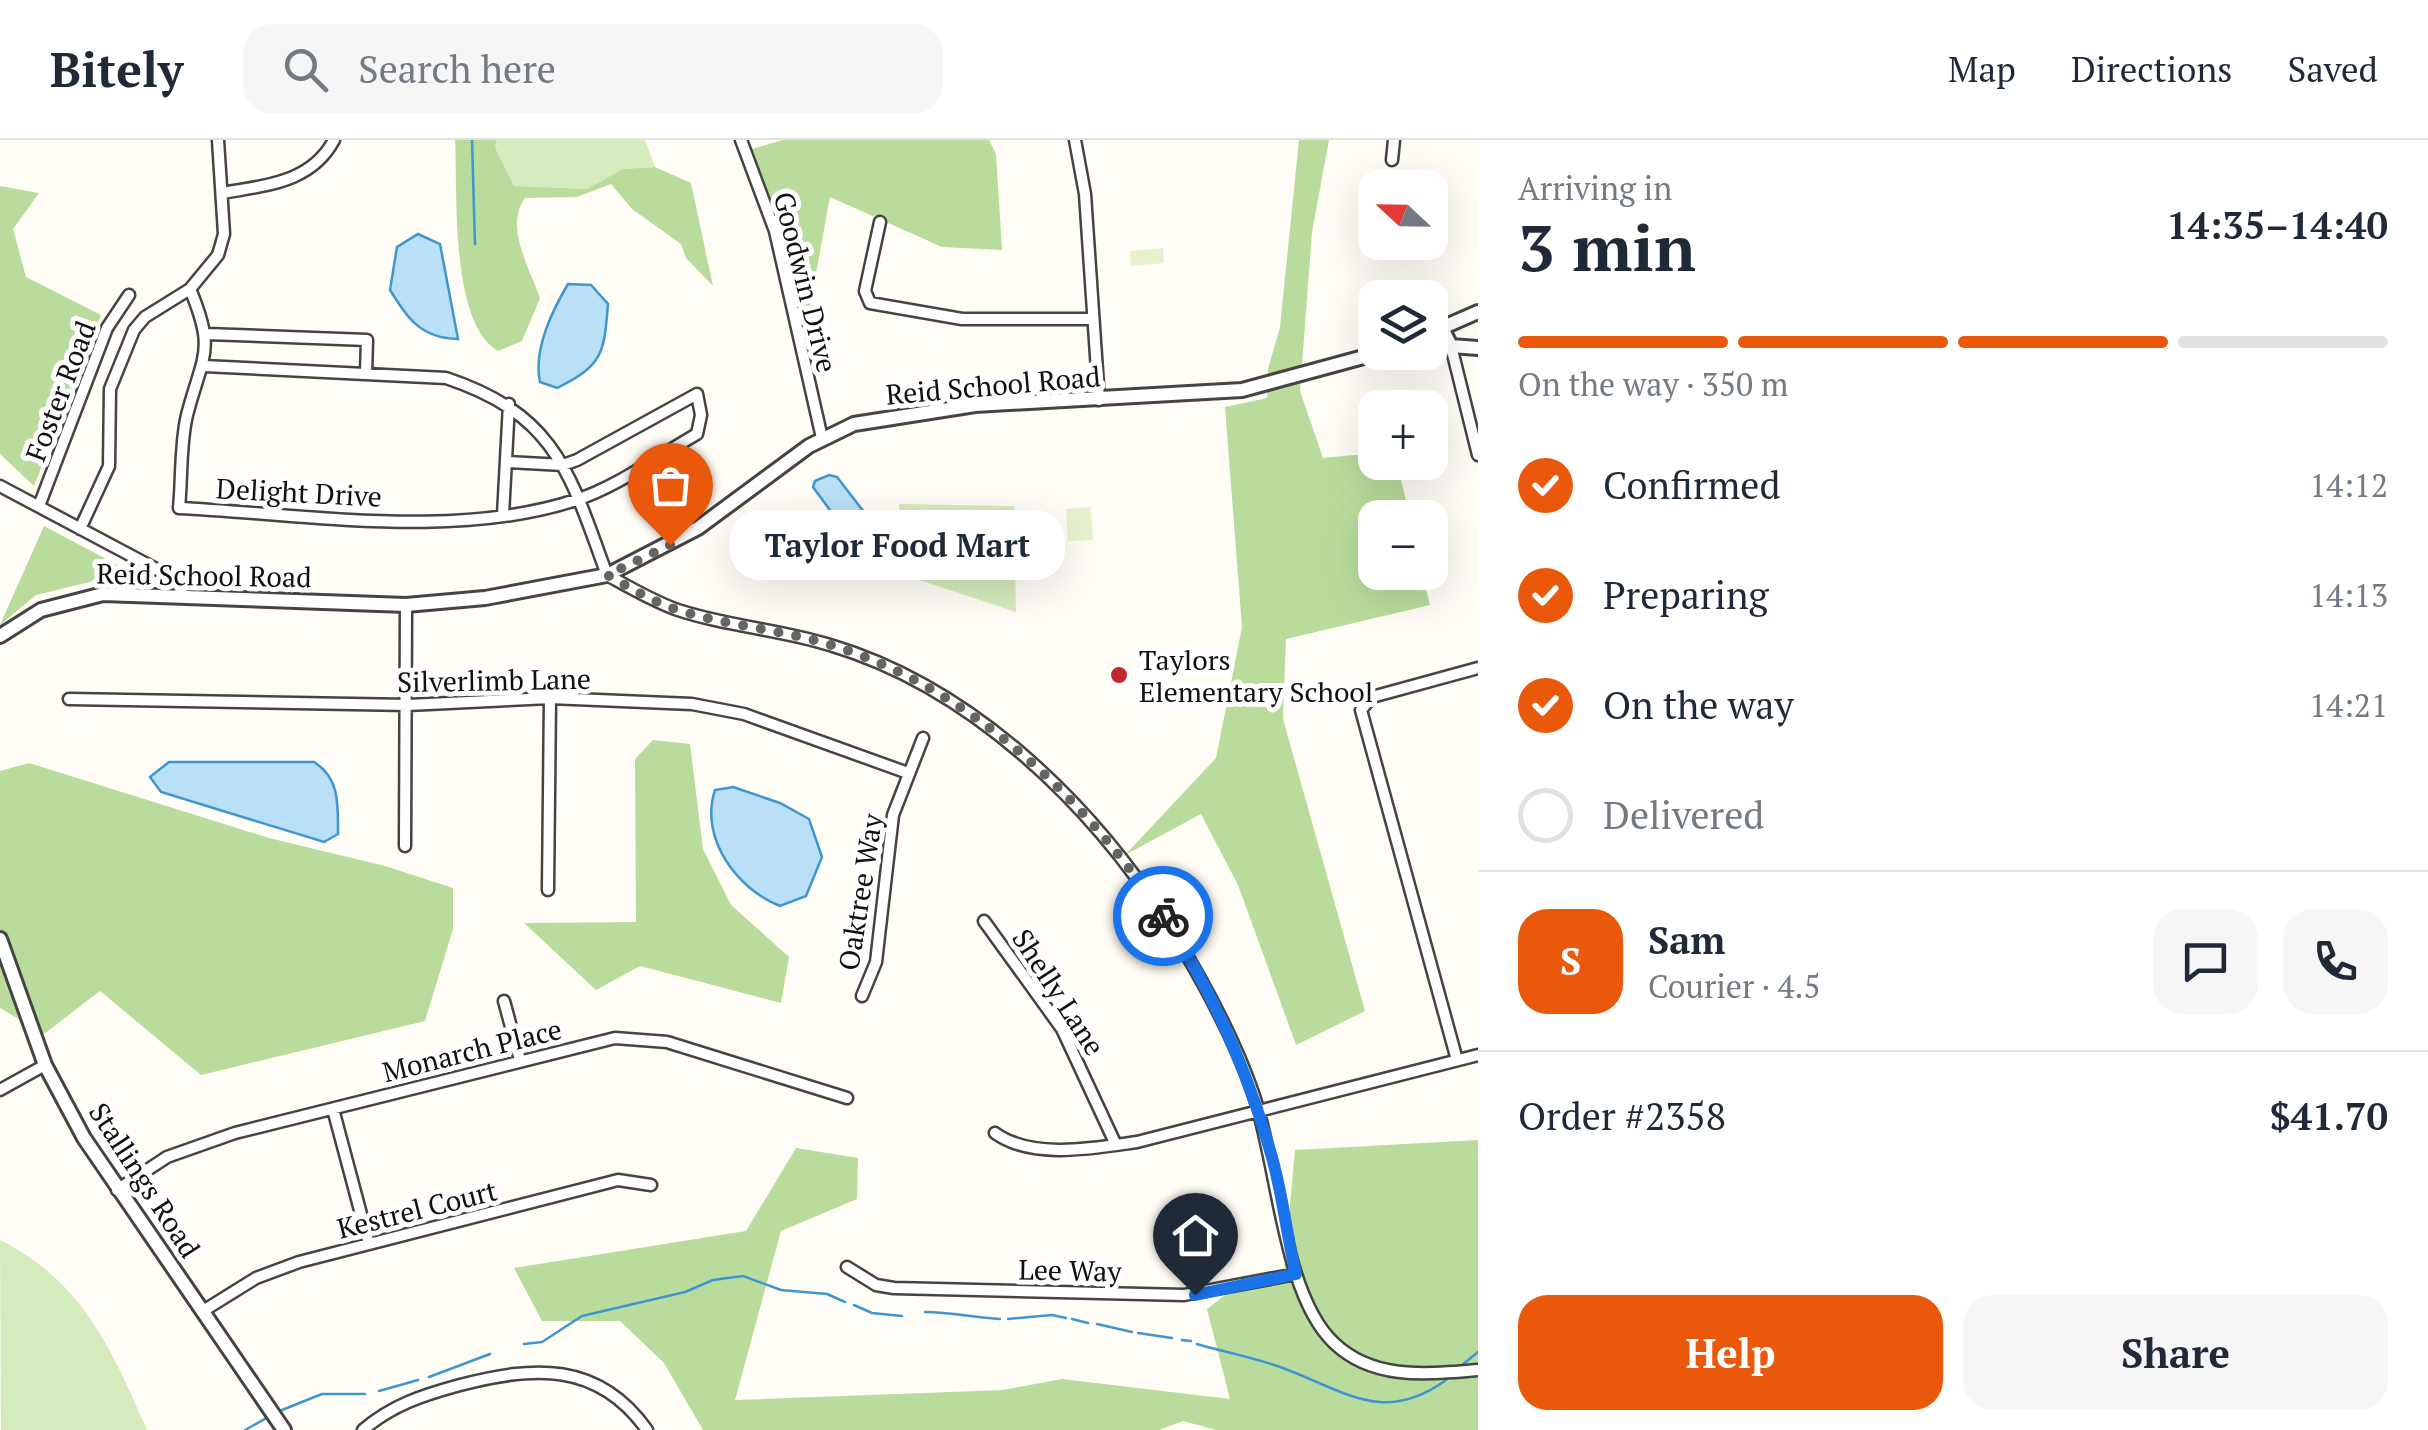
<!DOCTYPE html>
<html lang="en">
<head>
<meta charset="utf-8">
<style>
	body { margin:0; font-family:"PT Serif",serif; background:#f6f6f7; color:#1f2937; height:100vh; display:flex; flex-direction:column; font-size:38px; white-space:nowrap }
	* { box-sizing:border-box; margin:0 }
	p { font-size:32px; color:#747a83 }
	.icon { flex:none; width:55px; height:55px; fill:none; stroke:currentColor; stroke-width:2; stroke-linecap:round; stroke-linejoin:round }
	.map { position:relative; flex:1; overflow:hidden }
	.sheet { display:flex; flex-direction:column; background:#fff; width:950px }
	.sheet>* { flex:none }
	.needle { width:65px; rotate:292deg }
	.buttons { position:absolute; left:1358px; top:30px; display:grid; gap:20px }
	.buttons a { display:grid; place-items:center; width:90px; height:90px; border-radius:20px; background:#fff; box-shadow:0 10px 40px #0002; font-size:50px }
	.pin { position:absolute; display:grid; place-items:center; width:85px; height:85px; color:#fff; margin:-102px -42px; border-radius:50% 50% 50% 0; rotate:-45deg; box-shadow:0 0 10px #0007 }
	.pin .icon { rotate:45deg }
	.courier { position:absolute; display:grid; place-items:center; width:100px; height:100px; margin:-50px; border:8px solid #1a73e8; border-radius:50%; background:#fff; color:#222; box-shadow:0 2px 12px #0007 }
	.bubble { position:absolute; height:70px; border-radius:30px; background:#fff; box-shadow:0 10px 40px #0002; font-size:32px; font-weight:700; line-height:70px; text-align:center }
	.summary em { font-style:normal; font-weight:700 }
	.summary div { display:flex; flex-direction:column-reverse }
	.summary { display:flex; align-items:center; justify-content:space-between; height:170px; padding:0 40px }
	h1 { font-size:65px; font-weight:700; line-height:75px }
	.bar { display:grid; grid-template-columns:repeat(4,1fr); gap:15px 10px; align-content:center; height:120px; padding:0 40px }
	.bar i { height:12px; border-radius:8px; background:#e0e1e3 }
	.bar .current { background:#ea580c }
	.bar p { grid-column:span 4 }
	.line { display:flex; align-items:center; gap:25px; padding:0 40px; border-top:2px solid #e0e1e3 }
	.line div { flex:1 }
	.round { display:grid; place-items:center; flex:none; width:105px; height:105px; border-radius:30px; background:#f6f6f7 }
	ol { padding:0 40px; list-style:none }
	li { display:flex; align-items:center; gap:30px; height:110px }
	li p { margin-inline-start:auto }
	li .icon { padding:10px; border-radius:50%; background:#ea580c; color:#fff; stroke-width:4 }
	li:last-child { color:#747a83 }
	li i { width:55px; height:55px; border:5px solid #e0e1e3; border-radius:50% }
	.primary-button { display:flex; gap:20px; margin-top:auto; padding:20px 40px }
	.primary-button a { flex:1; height:115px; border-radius:30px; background:#ea580c; color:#fff; font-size:40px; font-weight:700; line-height:115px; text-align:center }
	.primary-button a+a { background:#f6f6f7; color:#1f2937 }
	header { display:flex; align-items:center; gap:60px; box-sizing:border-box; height:140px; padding:0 50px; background:#fff; border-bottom:2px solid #e0e1e3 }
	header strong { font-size:48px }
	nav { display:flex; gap:55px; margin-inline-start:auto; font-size:35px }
	.search { width:700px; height:90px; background:#f6f6f7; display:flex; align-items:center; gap:25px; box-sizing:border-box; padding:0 35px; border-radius:30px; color:#747a83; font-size:38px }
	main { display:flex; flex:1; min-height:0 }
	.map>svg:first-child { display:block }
	.green { fill:#d5ebbd }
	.forest { fill:#b9dc9c }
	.pitch { fill:#e6f2cf }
	.water { fill:#b9e0f7; stroke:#3f96cf; stroke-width:2.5 }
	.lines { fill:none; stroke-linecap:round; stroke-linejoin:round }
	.stream { stroke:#3f96cf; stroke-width:2.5 }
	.minor-casing { stroke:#444; stroke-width:15 }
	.tertiary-casing { stroke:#444; stroke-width:18 }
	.minor { stroke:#fff; stroke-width:10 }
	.tertiary { stroke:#fff; stroke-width:12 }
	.done { stroke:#646461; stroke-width:10; stroke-dasharray:0 18 }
	.route { stroke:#1a73e8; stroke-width:12 }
	.poi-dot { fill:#c4262e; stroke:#fff; stroke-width:4 }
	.labels { text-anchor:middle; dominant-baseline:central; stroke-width:10; stroke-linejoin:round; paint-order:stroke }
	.street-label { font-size:28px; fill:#111; stroke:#fff }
	.poi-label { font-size:28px; fill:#111; stroke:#fff; text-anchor:start }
</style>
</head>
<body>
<header>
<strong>Bitely</strong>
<div class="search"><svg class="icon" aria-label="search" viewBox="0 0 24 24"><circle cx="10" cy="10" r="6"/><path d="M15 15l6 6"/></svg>Search here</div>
<nav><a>Map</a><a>Directions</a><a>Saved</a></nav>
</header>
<main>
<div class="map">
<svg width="1478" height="1290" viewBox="0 0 1478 1290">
	<rect width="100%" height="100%" fill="#fffdf5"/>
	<path class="green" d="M 497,0 L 645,0 L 655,27 L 623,29 L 588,49 L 514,46 L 495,7 Z
		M 899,364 L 1014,366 L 1016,472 L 892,431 L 901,408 Z
		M 0,1100 C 83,1142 111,1208 147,1290 L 1,1290 Z"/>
	<path class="forest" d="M 455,0 L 497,0 L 495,7 L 514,46 L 587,49 L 623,29 L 655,27 L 691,43 L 713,146 L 686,118 L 681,104 L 632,69 L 611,44 L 577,57 L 525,58 C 504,86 530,129 540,158 L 522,201 L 498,211 C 449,182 458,51 455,0 Z
		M 783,0 L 989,0 L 996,14 L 1002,110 L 942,107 L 830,57 L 805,193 L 752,9 Z
		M 1299,0 L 1329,0 L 1312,92 L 1300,251 L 1323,318 L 1375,313 L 1375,322 L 1397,323 L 1410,377 L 1375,378 L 1375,432 L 1422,433 L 1430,465 L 1286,499 L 1283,579 L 1365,871 L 1296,905 L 1238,745 L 1201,674 L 1125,715 L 1216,618 L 1242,487 L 1225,267 L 1267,258 L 1268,229 L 1280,187 Z
		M 0,46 L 39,53 L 13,89 L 26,137 L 101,175 L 34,346 L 0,314 Z
		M 44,386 L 131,432 L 36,455 L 0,485 Z
		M 653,600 L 690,604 L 703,709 L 731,765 L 789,817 L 781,863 L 640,826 L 596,850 L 524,783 L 636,782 L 635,619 Z
		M 29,623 L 269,698 L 385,726 L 453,748 L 453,789 L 425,881 L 201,935 L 100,851 L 44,894 L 0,868 L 0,631 Z
		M 1478,1000 L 1478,1290 L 1216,1290 L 1183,1281 L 1159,1290 L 703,1290 L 664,1223 L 620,1181 L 542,1181 L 514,1128 L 746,1091 L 796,1008 L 858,1018 L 857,1059 L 781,1091 L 735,1260 L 1003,1250 L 1062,1239 L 1230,1259 L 1207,1169 L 1247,1138 L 1284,1132 L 1295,1010 Z"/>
	<path class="pitch" d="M 1163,108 L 1164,123 L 1131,126 L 1130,111 Z
		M 1091,367 L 1093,400 L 1068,401 L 1066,369 Z"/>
	<path class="water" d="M 418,94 L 440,104 L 458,199 C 421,198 409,180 390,150 L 397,107 Z
		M 568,144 L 591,145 L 608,164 C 604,214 603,225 557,248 L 540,242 C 533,210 552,171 568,144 Z
		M 829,335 L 837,337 L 871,381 L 859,395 L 849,396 L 813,347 L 815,341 Z
		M 169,622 L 314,622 C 340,638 338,665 338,694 L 324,702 L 161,652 L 150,637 Z
		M 733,647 L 780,663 L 809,679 L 822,717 L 806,756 L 780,766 C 737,749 699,698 715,650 Z"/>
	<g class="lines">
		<path class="stream" d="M 472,0 L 475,104
			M 854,1165 L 872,1173 L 902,1176
			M 925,1172 C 952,1172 974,1178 1000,1179
			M 1008,1179 L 1052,1175 L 1066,1178
			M 1072,1179 L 1088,1183
			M 1097,1184 L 1132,1192
			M 1138,1193 L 1172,1198
			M 1182,1200 L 1191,1201
			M 524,1204 L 542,1202 L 582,1176 L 685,1152 L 713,1140 L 743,1136 L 781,1150 L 827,1154 L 845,1162
			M 1197,1204 C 1224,1212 1253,1217 1280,1227 C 1344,1250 1383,1286 1446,1240
			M 1461,1226 L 1478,1212
			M 429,1237 L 490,1214
			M 379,1251 L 418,1240
			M 277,1272 L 322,1254 L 365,1254
			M 245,1290 L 270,1276"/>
		<defs>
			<path id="minor" d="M 741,0 L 775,91 L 822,298
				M 1075,0 L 1085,54 L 1099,260
				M 1392,20 L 1394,0
				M 223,53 C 266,45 311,43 334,0
				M 880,82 L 865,151 L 870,163 L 962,179 L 1093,179
				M 190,149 C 216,211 203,214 187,275 C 180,304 182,338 179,368 C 306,374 454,400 576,360 C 617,347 658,316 697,294 L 701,275 L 697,254 L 577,320 L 563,325 L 506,322
				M 207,194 L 367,200 L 366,234
				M 1451,206 L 1478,315
				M 204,226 L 446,238 C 557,275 570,334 607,435 C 629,447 651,460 675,469 C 724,486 779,489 830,505 C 971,547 1090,662 1168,784 C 1201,837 1233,895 1253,953 C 1278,1024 1282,1154 1334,1203 C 1374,1241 1428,1234 1478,1230
				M 0,346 L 175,439 L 184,456
				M 39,366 L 107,188 L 129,155
				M 503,375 L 509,264
				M 80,389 L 109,326 L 110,249 L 134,190 L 145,177 L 190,149 L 218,115 L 224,94 L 218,0
				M 69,559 L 408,565 L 550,558 L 692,564 L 744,574 L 908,633
				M 405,706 L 406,465
				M 548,750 L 550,558
				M 984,781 L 1062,889 L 1116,1005
				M 862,856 L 876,822 L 893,675 L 923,598
				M 504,861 L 520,920
				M 1457,920 L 1361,570 L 1372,557 L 1478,528
				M 0,950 L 45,925
				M 333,969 L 369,1104
				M 995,993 C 1032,1020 1095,1008 1137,1002 L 1478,915
				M 117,1050 L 167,1017 L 235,993 L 615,898 L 667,902 L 847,958
				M 847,1127 L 876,1145 L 894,1148 L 1184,1155 L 1296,1134
				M 203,1171 L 256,1138 L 299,1122 L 618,1040 L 651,1045
				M 363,1290 C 392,1265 423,1255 460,1245 C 533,1226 598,1221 647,1290"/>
			<path id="tertiary" d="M 1442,188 L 1451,206 L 1478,208
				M 1430,193 L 1478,172
				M 0,496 L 41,470 L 103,454 L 406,465 L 485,458 L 607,435 L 698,388 L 809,306 L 854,284 L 975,265 L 1242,250 L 1382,212
				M 0,799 L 45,925 L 84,998 L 284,1290"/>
		</defs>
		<use href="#minor" class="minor-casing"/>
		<use href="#tertiary" class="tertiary-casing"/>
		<use href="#minor" class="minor"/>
		<use href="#tertiary" class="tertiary"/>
	</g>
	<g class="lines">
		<path class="done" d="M 670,405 L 607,435 C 629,447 651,461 675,469 C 726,486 780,489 831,505 C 970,548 1084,657 1163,776"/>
		<path class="route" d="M 1163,776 C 1213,851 1249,934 1273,1021 C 1283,1058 1287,1096 1296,1134 L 1195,1155"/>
	</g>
	<circle class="poi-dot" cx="1119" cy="535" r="10"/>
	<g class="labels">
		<g class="street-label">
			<text transform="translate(806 142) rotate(76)">Goodwin Drive</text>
			<text transform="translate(993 245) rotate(-5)">Reid School Road</text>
			<text transform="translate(60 251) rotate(-69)">Foster Road</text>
			<text transform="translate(299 352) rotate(3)">Delight Drive</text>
			<text transform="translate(204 435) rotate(1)">Reid School Road</text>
			<text transform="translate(494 540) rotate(-1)">Silverlimb Lane</text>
			<text transform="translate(860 752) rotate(-81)">Oaktree Way</text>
			<text transform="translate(1059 852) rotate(57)">Shelly Lane</text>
			<text transform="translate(472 910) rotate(-14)">Monarch Place</text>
			<text transform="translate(145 1040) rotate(57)">Stallings Road</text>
			<text transform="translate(417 1069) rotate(-14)">Kestrel Court</text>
			<text transform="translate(1070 1130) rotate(1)">Lee Way</text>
		</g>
		<g class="poi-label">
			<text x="1139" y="519">Taylors<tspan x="1139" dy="32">Elementary School</tspan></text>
		</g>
	</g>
</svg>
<div class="buttons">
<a><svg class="needle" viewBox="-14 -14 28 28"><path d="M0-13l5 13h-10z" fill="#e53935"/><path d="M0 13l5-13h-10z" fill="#747a83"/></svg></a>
<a><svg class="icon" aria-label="layers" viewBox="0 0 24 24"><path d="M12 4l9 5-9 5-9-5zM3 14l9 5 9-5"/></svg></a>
<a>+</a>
<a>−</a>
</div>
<div class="pin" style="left:670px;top:405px;background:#ea580c"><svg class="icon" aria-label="bag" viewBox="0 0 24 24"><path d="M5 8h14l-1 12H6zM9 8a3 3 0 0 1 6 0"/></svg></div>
<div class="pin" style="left:1195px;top:1155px;background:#1f2937"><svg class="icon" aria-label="home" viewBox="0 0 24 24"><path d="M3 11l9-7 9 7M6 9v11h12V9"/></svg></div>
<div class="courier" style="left:1163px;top:776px"><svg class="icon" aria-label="bike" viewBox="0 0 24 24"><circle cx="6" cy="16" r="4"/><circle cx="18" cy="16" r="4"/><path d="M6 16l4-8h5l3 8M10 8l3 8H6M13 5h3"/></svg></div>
<div class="bubble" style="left:730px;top:370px;width:335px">Taylor Food Mart</div>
</div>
<section class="sheet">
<div class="summary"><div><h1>3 min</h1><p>Arriving in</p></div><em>14:35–14:40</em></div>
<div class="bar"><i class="current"></i><i class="current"></i><i class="current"></i><i></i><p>On the way · 350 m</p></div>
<ol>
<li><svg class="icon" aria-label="check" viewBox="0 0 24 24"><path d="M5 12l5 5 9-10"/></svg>Confirmed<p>14:12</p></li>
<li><svg class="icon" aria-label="check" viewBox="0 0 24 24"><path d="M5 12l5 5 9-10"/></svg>Preparing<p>14:13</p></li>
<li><svg class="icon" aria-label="check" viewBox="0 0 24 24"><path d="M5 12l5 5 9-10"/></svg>On the way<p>14:21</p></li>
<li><i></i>Delivered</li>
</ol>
<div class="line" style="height:180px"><b class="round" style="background:#ea580c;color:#fff">S</b><div><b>Sam</b><p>Courier · 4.5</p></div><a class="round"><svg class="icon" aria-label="chat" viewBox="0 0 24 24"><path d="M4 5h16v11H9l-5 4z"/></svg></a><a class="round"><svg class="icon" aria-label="phone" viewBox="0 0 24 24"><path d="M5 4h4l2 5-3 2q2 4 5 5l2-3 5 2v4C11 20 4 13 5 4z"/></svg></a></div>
<div class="line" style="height:130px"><div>Order #2358</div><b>$41.70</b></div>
<div class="primary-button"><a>Help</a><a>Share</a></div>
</section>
</main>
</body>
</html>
